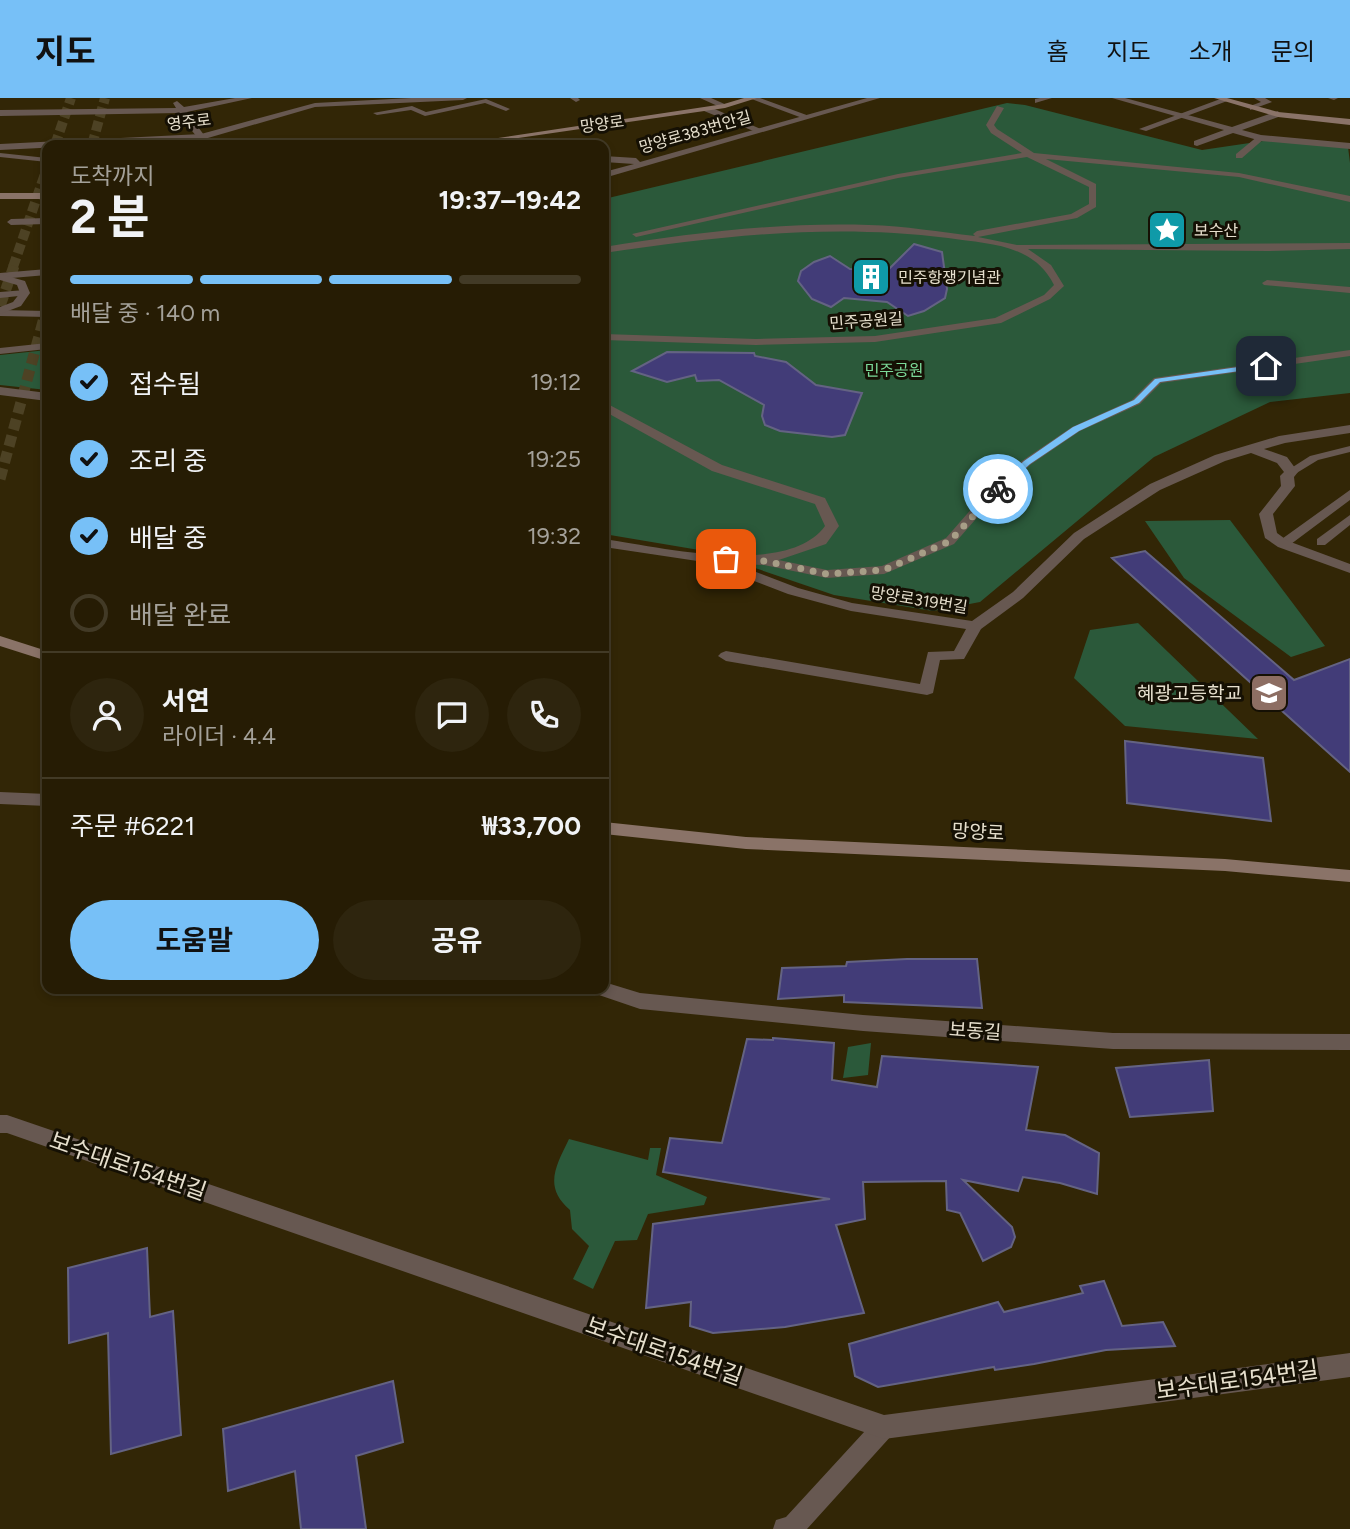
<!DOCTYPE html>
<html lang="ko">
<head>
<meta charset="utf-8">
<style>
	body { margin:0; font-family:Figtree,"Noto Sans KR",sans-serif; background:#2e250e; color:#f1f3f6; height:100vh; display:flex; flex-direction:column; font-size:26px; white-space:nowrap }
	* { box-sizing:border-box; margin:0 }
	p { font-size:23px; color:#a4a19a }
	.icon { flex:none; width:38px; height:38px; fill:none; stroke:currentColor; stroke-width:2; stroke-linecap:round; stroke-linejoin:round }
	.map { position:relative; flex:1; overflow:hidden }
	.side { position:absolute; left:42px; top:42px; width:567px; height:854px; display:flex; flex-direction:column; background:#261c04; border-radius:14px; box-shadow:0 4px 10px #0003,0 0 0 2px #423a26 }
	.side>* { flex:none }
	.pin { position:absolute; display:grid; place-items:center; width:60px; height:60px; color:#fff; margin:-30px; border-radius:14px; box-shadow:0 4px 10px #0006 }
	.courier { position:absolute; display:grid; place-items:center; width:70px; height:70px; margin:-35px; border:5px solid #77c0f7; border-radius:50%; background:#fff; color:#222; box-shadow:0 2px 9px #0007 }
	.summary em { font-style:normal; font-weight:700 }
	.summary div { display:flex; flex-direction:column-reverse }
	.summary { display:flex; align-items:center; justify-content:space-between; height:119px; padding:0 28px }
	h1 { font-size:46px; font-weight:700; line-height:52px }
	.bar { display:grid; grid-template-columns:repeat(4,1fr); gap:10px 7px; align-content:center; height:84px; padding:0 28px }
	.bar i { height:9px; border-radius:5px; background:#423a26 }
	.bar .current { background:#77c0f7 }
	.bar p { grid-column:span 4 }
	.line { display:flex; align-items:center; gap:18px; padding:0 28px; border-top:2px solid #423a26 }
	.line div { flex:1 }
	.round { display:grid; place-items:center; flex:none; width:74px; height:74px; border-radius:37px; background:#2e250e }
	ol { padding:0 28px; list-style:none }
	li { display:flex; align-items:center; gap:21px; height:77px }
	li p { margin-inline-start:auto }
	li .icon { padding:7px; border-radius:50%; background:#77c0f7; color:#111; stroke-width:4 }
	li:last-child { color:#a4a19a }
	li i { width:38px; height:38px; border:4px solid #423a26; border-radius:50% }
	.action { display:flex; gap:14px; margin-top:auto; padding:14px 28px }
	.action a { flex:1; height:80px; border-radius:42px; background:#77c0f7; color:#111; font-size:28px; font-weight:700; line-height:80px; text-align:center }
	.action a+a { background:#2e250e; color:#f1f3f6 }
	header { display:flex; align-items:center; gap:42px; box-sizing:border-box; height:98px; padding:0 35px; background:#77c0f7; color:#111 }
	header strong { font-size:33px }
	nav { display:flex; gap:38px; margin-inline-start:auto; font-size:24px }
	.map>svg:first-child { display:block }
	.green { fill:#2b593a }
	.building { fill:#423c78; stroke:#646383; stroke-width:2 }
	.lines { fill:none; stroke-linecap:round; stroke-linejoin:round }
	.secondary-tunnel-far1 { stroke:#4d4224; stroke-width:10; stroke-dasharray:10 4.5; stroke-linecap:butt }
	.secondary-tunnel { stroke:#4d4224; stroke-width:11; stroke-dasharray:11 6; stroke-linecap:butt }
	.service { fill:#675851; fill-rule:evenodd }
	.minor { fill:#675851; fill-rule:evenodd }
	.tertiary { fill:#675851; fill-rule:evenodd }
	.secondary { fill:#8a7368; fill-rule:evenodd }
	.route { fill:#77c0f7 }
	.done { stroke:#a79e87; stroke-width:7; stroke-dasharray:0 12.6 }
	.labels { text-anchor:middle; dominant-baseline:central; stroke-width:6; stroke-linejoin:round; paint-order:stroke }
	.far-street-label { font-size:16px; fill:#e6dfcd; stroke:#151004 }
	.far-poi-label { font-size:16px; fill:#e6dfcd; stroke:#151004; text-anchor:start }
	.far-park-label { font-size:16px; fill:#7bd998; stroke:#151004 }
	.poi-label { font-size:19px; fill:#e6dfcd; stroke:#151004; text-anchor:end }
	.street-label { font-size:19px; fill:#e6dfcd; stroke:#151004 }
	.near-street-label { font-size:23px; fill:#e6dfcd; stroke:#151004 }
</style>
</head>
<body>
<header>
<strong>지도</strong>
<nav><a>홈</a><a>지도</a><a>소개</a><a>문의</a></nav>
</header>
<div class="map">
<svg width="1350" height="1431" viewBox="0 0 1350 1431">
	<rect width="100%" height="100%" fill="#322606"/>
	<path class="green" d="M 1007,5 L 1025,7 L 1202,52 L 1270,42 L 1348,49 L 1350,65 L 1350,295 L 1270,304 L 1154,359 L 980,504 L 933,513 L 834,497 L 705,453 L 604,436 L 604,101 Z
		M 47,252 L 47,292 L 0,287 L 0,257 Z
		M 1230,422 L 1325,548 L 1291,559 L 1184,480 L 1145,423 Z
		M 1138,525 L 1258,641 L 1125,628 L 1074,580 L 1090,532 Z
		M 871,945 L 868,977 L 843,980 L 848,949 Z
		M 569,1041 L 648,1062 L 650,1050 L 661,1050 L 656,1077 L 707,1099 L 704,1107 L 648,1116 L 637,1142 L 615,1143 L 593,1191 L 573,1181 L 589,1148 L 572,1131 L 570,1112 C 543,1089 556,1068 569,1041 Z"/>
	<path class="building" d="M 914,146 L 942,154 L 947,191 L 945,200 L 924,213 L 908,218 L 887,204 L 844,200 L 831,209 L 812,201 L 798,183 L 801,173 L 814,164 L 830,158 L 850,171 L 888,172 Z
		M 667,254 L 754,255 L 755,258 L 786,264 L 816,287 L 862,295 L 845,337 L 832,339 L 780,333 L 765,327 L 762,318 L 764,307 L 719,282 L 697,283 L 695,277 L 667,284 L 632,273 Z
		M 1145,453 L 1294,582 L 1350,561 L 1350,674 L 1112,460 Z
		M 1125,643 L 1263,660 L 1271,723 L 1127,705 Z
		M 907,861 L 977,861 L 982,910 L 844,904 L 844,897 L 778,901 L 782,870 L 846,868 L 847,864 Z
		M 773,940 L 834,945 L 832,982 L 877,989 L 882,958 L 1038,969 L 1026,1032 L 1065,1037 L 1099,1055 L 1097,1096 L 1060,1085 L 1023,1079 L 1018,1093 L 963,1082 L 1012,1129 L 1015,1139 L 1011,1149 L 983,1163 L 960,1115 L 947,1112 L 946,1083 L 863,1084 L 865,1121 L 836,1127 L 864,1215 L 785,1229 L 713,1235 L 690,1228 L 691,1204 L 646,1210 L 653,1126 L 830,1101 L 663,1074 L 670,1040 L 722,1045 L 747,941 L 773,942 Z
		M 1209,962 L 1213,1013 L 1130,1019 L 1116,970 Z
		M 147,1150 L 150,1219 L 173,1213 L 181,1337 L 111,1356 L 108,1235 L 69,1245 L 68,1170 Z
		M 1104,1183 L 1122,1228 L 1163,1224 L 1175,1248 L 1106,1252 L 1034,1266 L 995,1272 L 994,1269 L 878,1289 L 855,1278 L 849,1246 L 998,1204 L 1004,1214 L 1083,1195 L 1080,1188 Z
		M 393,1283 L 403,1344 L 356,1358 L 366,1431 L 301,1431 L 295,1373 L 228,1393 L 223,1331 Z"/>
	<g class="lines">
		<path class="secondary-tunnel-far1" d="M 55,47 L 71,0
			M 92,47 L 105,0
			M 13,169 L 47,70"/>
		<path class="secondary-tunnel" d="M 0,208 L 14,168
			M 0,381 L 47,209"/>
		<path class="service" d="M 570,0 L 578,0 L 580,2 L 576,4 Z
			M 749,0 L 760,0 L 812,19 L 805,21 Z
			M 1040,0 L 1052,0 L 1035,5 L 1035,1 Z
			M 1223,0 L 1230,2 L 1146,33 L 1139,31 Z
			M 1254,0 L 1265,0 L 1272,4 L 1250,12 L 1250,8 L 1261,4 Z
			M 1328,0 L 1338,0 L 1334,2 Z
			M 486,1 L 510,11 L 506,13 L 485,5 L 425,18 L 411,12 L 377,17 L 373,15 L 412,8 L 426,14 Z
			M 997,8 L 1004,10 L 994,27 L 997,31 L 1034,55 L 1239,75 L 1350,98 L 1350,104 L 1239,79 L 1046,61 L 1096,86 L 1096,109 L 1077,120 L 978,139 L 1017,147 L 1350,145 L 1350,151 L 1268,153 L 1028,151 L 1051,167 L 1064,188 L 1050,201 L 1001,225 L 875,244 L 756,247 L 604,242 L 604,236 L 756,241 L 875,238 L 995,220 L 1044,197 L 1054,187 C 1034,146 989,146 948,140 C 830,125 721,138 604,155 L 604,149 C 692,135 780,124 869,127 C 905,128 940,134 975,138 L 973,136 L 977,133 L 1071,116 L 1089,106 L 1089,89 L 1027,59 L 898,80 L 636,139 L 632,136 L 898,76 L 1022,55 L 991,35 L 986,27 Z
			M 704,9 L 710,9 L 763,32 L 756,34 L 704,13 Z
			M 1258,38 L 1265,40 L 1242,60 L 1236,60 L 1236,56 Z
			M 0,55 L 47,60 L 47,64 L 0,59 Z
			M 47,120 L 47,126 L 11,127 L 7,124 L 11,121 Z
			M 1267,182 L 1350,189 L 1350,195 L 1264,187 L 1262,185 Z
			M 25,192 L 28,193 L 28,197 L 0,200 L 0,194 Z
			M 47,245 L 47,251 L 0,256 L 0,250 Z
			M 1350,252 L 1350,258 L 1161,285 L 1140,306 L 1080,333 L 1030,367 L 989,406 L 954,446 L 884,476 L 827,480 L 764,467 L 758,463 L 764,459 L 827,472 L 882,468 L 946,440 L 981,400 L 1022,363 L 1072,329 L 1132,302 L 1154,280 Z
			M 1350,348 L 1350,354 L 1318,362 L 1295,376 L 1287,376 L 1285,374 L 1310,358 Z
			M 1350,392 L 1350,402 L 1287,449 L 1279,449 L 1279,443 Z
			M 1350,417 L 1350,427 L 1325,447 L 1317,447 L 1317,441 Z
			M 884,1318 L 892,1321 L 895,1329 L 892,1337 L 807,1431 L 773,1431 L 776,1422 L 786,1419 L 876,1321 Z"/>
		<path class="minor" d="M 235,0 L 252,0 L 187,14 L 204,37 L 218,47 C 198,47 190,30 180,15 L 0,18 L 0,12 L 176,10 L 173,5 L 177,3 L 184,9 Z
			M 700,0 L 711,0 L 729,8 L 722,10 Z
			M 867,0 L 880,0 L 604,80 L 604,74 L 634,66 L 604,64 L 604,58 L 636,60 L 640,64 Z
			M 1112,0 L 1125,0 L 1232,29 L 1278,13 L 1281,18 L 1242,32 L 1261,37 L 1350,45 L 1350,51 L 1261,43 L 1233,35 L 1197,48 L 1194,47 L 1194,43 L 1224,32 Z
			M 47,171 L 47,177 L 0,181 L 0,175 Z
			M 0,212 L 47,213 L 47,219 L 0,218 Z
			M 0,289 L 47,295 L 47,303 L 0,297 Z
			M 604,304 L 722,367 L 825,400 L 839,428 L 826,446 L 764,467 L 735,466 L 798,490 L 852,505 L 972,523 L 1013,494 L 1074,435 L 1150,386 L 1215,357 L 1279,338 L 1350,327 L 1350,335 L 1285,345 L 1264,351 L 1287,359 L 1298,374 L 1294,379 L 1295,388 L 1273,416 L 1277,435 L 1288,443 L 1350,466 L 1350,475 L 1278,449 L 1265,440 L 1259,416 L 1281,388 L 1280,378 L 1284,374 L 1277,365 L 1251,355 L 1225,363 L 1160,392 L 1084,441 L 1023,500 L 981,531 L 964,561 L 940,562 L 933,595 L 927,597 L 726,563 L 718,558 L 721,555 L 726,553 L 920,586 L 928,554 L 954,553 L 966,531 L 851,513 L 788,496 L 704,464 L 604,449 L 604,441 C 660,449 787,480 825,428 L 815,406 L 712,373 L 604,313 Z
			M 0,694 L 47,696 L 47,708 L 0,706 Z
			M 604,884 L 640,895 L 863,917 L 1113,935 L 1350,936 L 1350,952 L 1113,951 L 863,933 L 640,911 L 596,896 L 593,891 L 604,891 Z
			M 0,1017 L 7,1017 L 884,1317 L 1350,1255 L 1350,1279 L 884,1341 L 7,1035 L 0,1035 Z"/>
		<path class="tertiary" d="M 411,0 L 467,0 L 463,2 L 315,9 L 201,42 L 0,52 L 0,46 L 201,36 L 315,5 Z
			M 0,176 L 25,183 L 30,195 L 21,208 L 0,216 L 0,209 L 13,204 L 20,195 L 17,187 L 0,182 Z"/>
		<path class="secondary" d="M 744,0 L 757,0 L 725,10 L 471,47 L 451,47 L 724,6 Z
			M 1214,0 L 1227,0 L 1278,14 L 1350,21 L 1350,27 L 1278,19 Z
			M 0,95 L 47,95 L 47,101 L 0,101 Z
			M 0,538 L 47,553 L 47,563 L 0,548 Z
			M 604,724 L 746,739 L 1225,761 L 1350,772 L 1350,784 L 1225,773 L 746,751 L 604,736 Z"/>
	</g>
	<path class="route" d="M 1266,265 L 1269,269 L 1160,284 L 1139,305 L 1079,333 L 1030,366 L 1001,393 L 993,391 L 1024,363 L 1073,329 L 1134,302 L 1155,281 Z"/>
	<g class="lines">
		<path class="done" d="M 726,461 L 764,463 L 827,476 L 884,472 L 950,443 L 998,391"/>
	</g>
	<defs>
		<symbol id="sight-square" viewBox="-11 -11 22 22"><rect x="-9" y="-9" width="18" height="18" rx="4" fill="#0f9aa8" stroke="#151004"/><path d="M0-6L1.8-2.2L6-1.7L2.9 1.2L3.7 5.4L0 3.3L-3.7 5.4L-2.9 1.2L-6-1.7L-1.8-2.2Z" fill="#fff"/></symbol>
		<symbol id="building-square" viewBox="-11 -11 22 22"><rect x="-9" y="-9" width="18" height="18" rx="4" fill="#0f9aa8" stroke="#151004"/><path d="M-4-6H4V6H1V3H-1V6H-4ZM-2.5-4.3h1.7v1.8h-1.7ZM.8-4.3h1.7v1.8H.8ZM-2.5-1h1.7V.8h-1.7ZM.8-1h1.7V.8H.8Z" fill="#fff"/></symbol>
		<symbol id="school-square" viewBox="-11 -11 22 22"><rect x="-9" y="-9" width="18" height="18" rx="4" fill="#8d6e63" stroke="#151004"/><path d="M0-5L7-2L0 1L-7-2ZM-4 1L0 2.5L4 1V4Q0 6-4 4Z" fill="#fff"/></symbol>
	</defs>
	<g fill-rule="evenodd">
		<use href="#sight-square" x="1145" y="110" width="44" height="44"/>
		<use href="#building-square" x="849" y="157" width="44" height="44"/>
		<use href="#school-square" x="1247" y="573" width="44" height="44"/>
	</g>
	<g class="labels">
		<g class="far-street-label">
			<text transform="translate(189 24) rotate(-7)">영주로</text>
			<text transform="translate(602 26) rotate(-8)">망양로</text>
			<text transform="translate(695 34) rotate(-16)">망양로383번안길</text>
			<text transform="translate(866 223) rotate(-4)">민주공원길</text>
			<text transform="translate(919 502) rotate(9)">망양로319번길</text>
		</g>
		<g class="far-poi-label">
			<text x="1194" y="132">보수산</text>
			<text x="898" y="179">민주항쟁기념관</text>
		</g>
		<g class="far-park-label">
			<text x="894" y="272">민주공원</text>
		</g>
		<g class="poi-label">
			<text x="1242" y="595">혜광고등학교</text>
		</g>
		<g class="street-label">
			<text transform="translate(978 734) rotate(3)">망양로</text>
			<text transform="translate(975 933) rotate(4)">보동길</text>
		</g>
		<g class="near-street-label">
			<text transform="translate(128 1068) rotate(19)">보수대로154번길</text>
			<text transform="translate(664 1253) rotate(19)">보수대로154번길</text>
			<text transform="translate(1237 1282) rotate(-8)">보수대로154번길</text>
		</g>
	</g>
</svg>
<div class="pin" style="left:726px;top:461px;background:#ea580c"><svg class="icon" aria-label="bag" viewBox="0 0 24 24"><path d="M5 8h14l-1 12H6zM9 8a3 3 0 0 1 6 0"/></svg></div>
<div class="pin" style="left:1266px;top:268px;background:#1f2937"><svg class="icon" aria-label="home" viewBox="0 0 24 24"><path d="M3 11l9-7 9 7M6 9v11h12V9"/></svg></div>
<div class="courier" style="left:998px;top:391px"><svg class="icon" aria-label="bike" viewBox="0 0 24 24"><circle cx="6" cy="16" r="4"/><circle cx="18" cy="16" r="4"/><path d="M6 16l4-8h5l3 8M10 8l3 8H6M13 5h3"/></svg></div>
<section class="side">
<div class="summary"><div><h1>2 분</h1><p>도착까지</p></div><em>19:37–19:42</em></div>
<div class="bar"><i class="current"></i><i class="current"></i><i class="current"></i><i></i><p>배달 중 · 140 m</p></div>
<ol>
<li><svg class="icon" aria-label="check" viewBox="0 0 24 24"><path d="M5 12l5 5 9-10"/></svg>접수됨<p>19:12</p></li>
<li><svg class="icon" aria-label="check" viewBox="0 0 24 24"><path d="M5 12l5 5 9-10"/></svg>조리 중<p>19:25</p></li>
<li><svg class="icon" aria-label="check" viewBox="0 0 24 24"><path d="M5 12l5 5 9-10"/></svg>배달 중<p>19:32</p></li>
<li><i></i>배달 완료</li>
</ol>
<div class="line" style="height:126px"><a class="round"><svg class="icon" aria-label="person" viewBox="0 0 24 24"><circle cx="12" cy="8" r="4"/><path d="M4 21q1-7 8-7t8 7"/></svg></a><div><b>서연</b><p>라이더 · 4.4</p></div><a class="round"><svg class="icon" aria-label="chat" viewBox="0 0 24 24"><path d="M4 5h16v11H9l-5 4z"/></svg></a><a class="round"><svg class="icon" aria-label="phone" viewBox="0 0 24 24"><path d="M5 4h4l2 5-3 2q2 4 5 5l2-3 5 2v4C11 20 4 13 5 4z"/></svg></a></div>
<div class="line" style="height:91px"><div>주문 #6221</div><b>₩33,700</b></div>
<div class="action"><a>도움말</a><a>공유</a></div>
</section>
</div>
</body>
</html>
